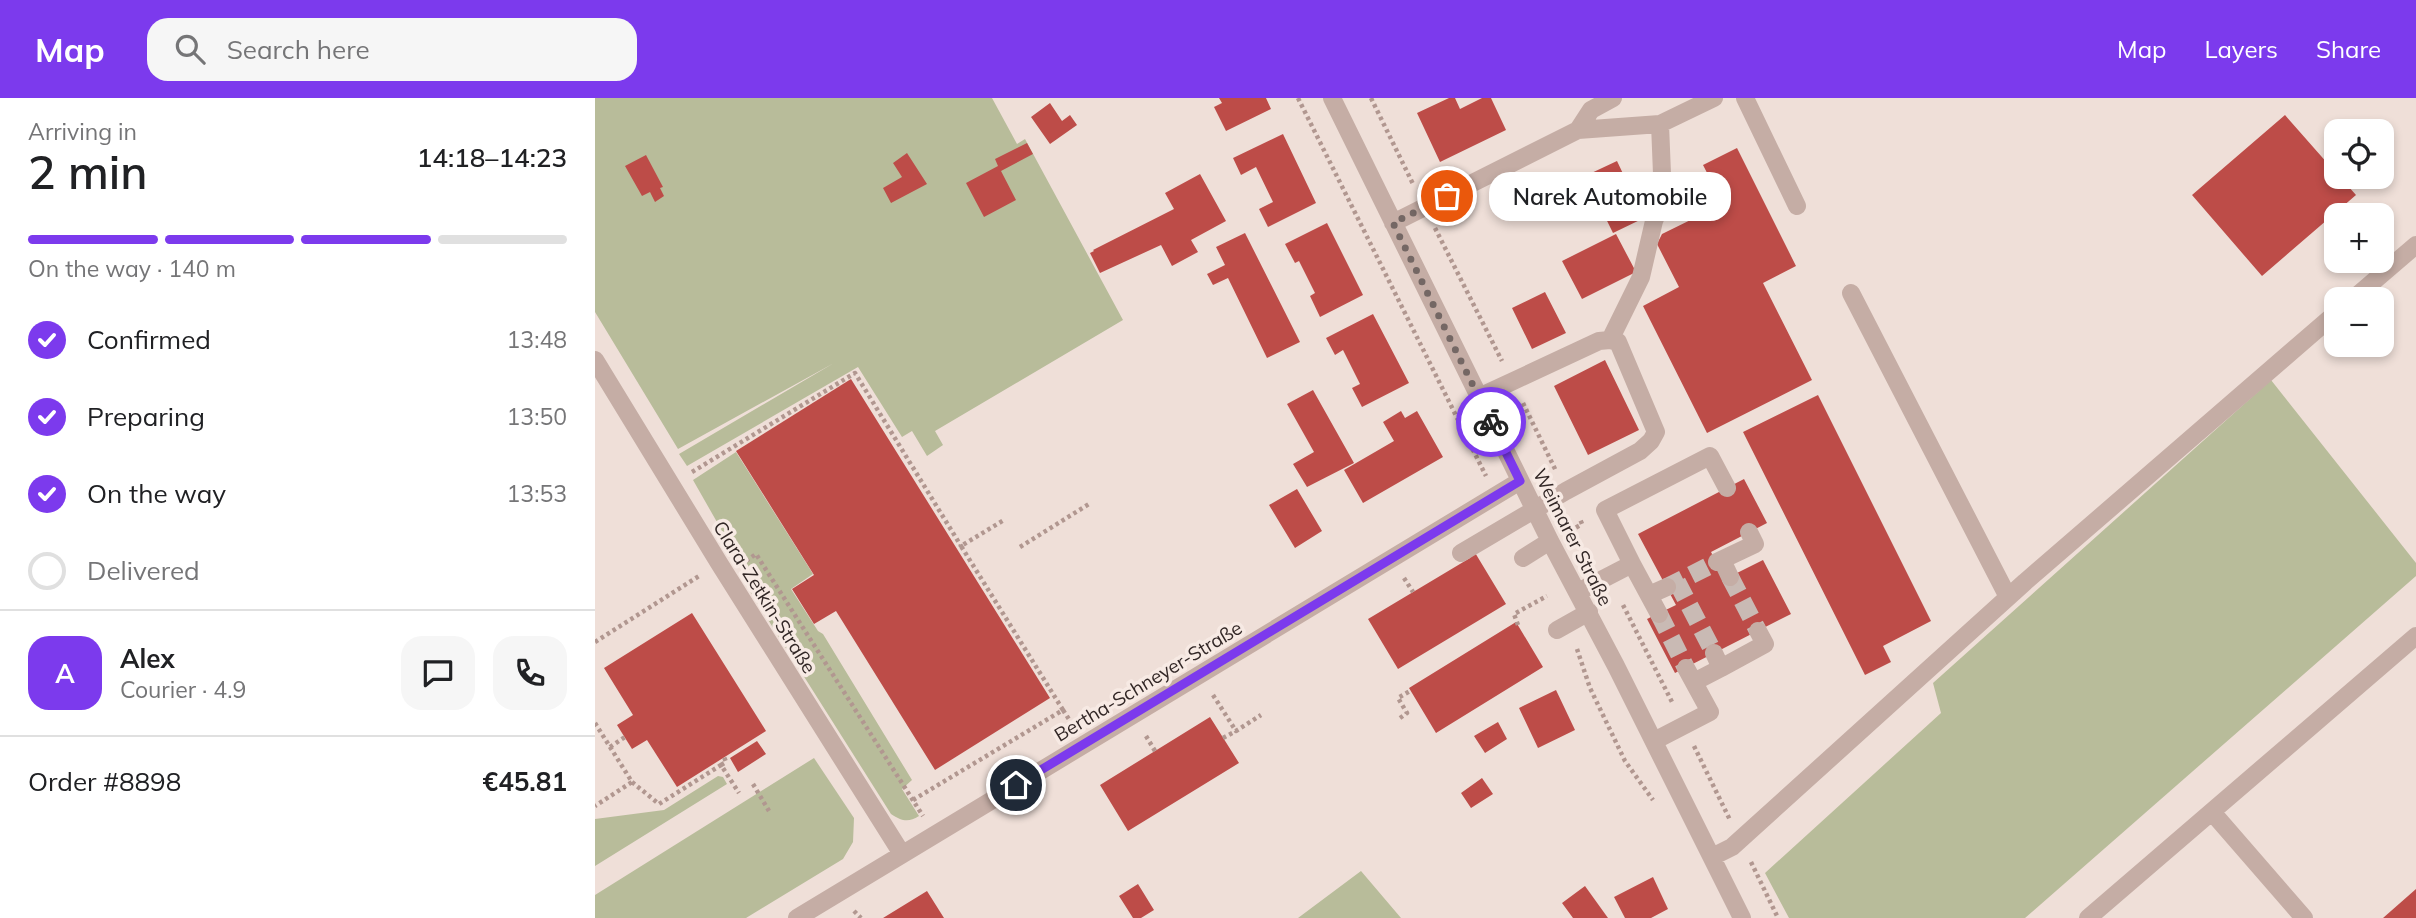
<!DOCTYPE html>
<html lang="en">
<head>
<meta charset="utf-8">
<style>
	body { margin:0; font-family:Mulish,sans-serif; background:#f6f6f6; color:#202124; height:100vh; display:flex; flex-direction:column; font-size:26px; white-space:nowrap }
	* { box-sizing:border-box; margin:0 }
	p { font-size:23px; color:#757577 }
	.icon { flex:none; width:38px; height:38px; fill:none; stroke:currentColor; stroke-width:2; stroke-linecap:round; stroke-linejoin:round }
	.map { position:relative; flex:1; overflow:hidden }
	.sheet { display:flex; flex-direction:column; background:#fff; width:595px }
	.sheet>* { flex:none }
	.buttons { position:absolute; left:1729px; top:21px; display:grid; gap:14px }
	.buttons a { display:grid; place-items:center; width:70px; height:70px; border-radius:14px; background:#fff; box-shadow:0 4px 10px #0003; font-size:35px }
	.pin { position:absolute; display:grid; place-items:center; width:60px; height:60px; color:#fff; margin:-30px; border:4px solid #fff; border-radius:50%; box-shadow:0 2px 7px #0007 }
	.courier { position:absolute; display:grid; place-items:center; width:70px; height:70px; margin:-35px; border:5px solid #7c3aed; border-radius:50%; background:#fff; color:#222; box-shadow:0 2px 9px #0007 }
	.bubble { position:absolute; height:49px; border-radius:21px; background:#fff; box-shadow:0 4px 10px #0003; font-size:23px; font-weight:600; line-height:49px; text-align:center }
	.head em { font-style:normal; font-weight:600 }
	.head div { display:flex; flex-direction:column-reverse }
	.head { display:flex; align-items:center; justify-content:space-between; height:119px; padding:0 28px }
	h1 { font-size:46px; font-weight:600; line-height:52px }
	.bar { display:grid; grid-template-columns:repeat(4,1fr); gap:10px 7px; align-content:center; height:84px; padding:0 28px }
	.bar i { height:9px; border-radius:5px; background:#e0e0e0 }
	.bar .active { background:#7c3aed }
	.bar p { grid-column:span 4 }
	.line { display:flex; align-items:center; gap:18px; padding:0 28px; border-top:2px solid #e0e0e0 }
	.line div { flex:1 }
	.round { display:grid; place-items:center; flex:none; width:74px; height:74px; border-radius:21px; background:#f6f6f6 }
	ol { padding:0 28px; list-style:none }
	li { display:flex; align-items:center; gap:21px; height:77px }
	li p { margin-inline-start:auto }
	li .icon { padding:7px; border-radius:50%; background:#7c3aed; color:#fff; stroke-width:4 }
	li:last-child { color:#757577 }
	li i { width:38px; height:38px; border:4px solid #e0e0e0; border-radius:50% }
	header { display:flex; align-items:center; gap:42px; box-sizing:border-box; height:98px; padding:0 35px; background:#7c3aed; color:#fff }
	header strong { font-size:33px }
	nav { display:flex; gap:38px; margin-inline-start:auto; font-size:24px }
	.search { width:490px; height:63px; background:#f6f6f6; display:flex; align-items:center; gap:18px; box-sizing:border-box; padding:0 24px; border-radius:21px; color:#757577; font-size:26px }
	main { display:flex; flex:1; min-height:0 }
	.map>svg:first-child { display:block }
	.green { fill:#b8bc9a }
	.building { fill:#bd4c48 }
	.lines { fill:none; stroke-linecap:round; stroke-linejoin:round }
	.minor-tunnel { stroke:#c9bab4; stroke-width:18; stroke-dasharray:18 9; stroke-linecap:butt }
	.path { stroke:#b19790; stroke-width:4.5; stroke-dasharray:3.5 3.5; stroke-linecap:butt }
	.minor { stroke:#c5ada5; stroke-width:18 }
	.done { stroke:#746764; stroke-width:7; stroke-dasharray:0 12.6 }
	.route { stroke:#7c3aed; stroke-width:9 }
	.labels { text-anchor:middle; dominant-baseline:central; stroke-width:7; stroke-linejoin:round; paint-order:stroke }
	.street-label { font-size:19px; fill:#322726; stroke:#f7eae4 }
</style>
</head>
<body>
<header>
<strong>Map</strong>
<div class="search"><svg class="icon" aria-label="search" viewBox="0 0 24 24"><circle cx="10" cy="10" r="6"/><path d="M15 15l6 6"/></svg>Search here</div>
<nav><a>Map</a><a>Layers</a><a>Share</a></nav>
</header>
<main>
<section class="sheet">
<div class="head"><div><h1>2 min</h1><p>Arriving in</p></div><em>14:18–14:23</em></div>
<div class="bar"><i class="active"></i><i class="active"></i><i class="active"></i><i></i><p>On the way · 140 m</p></div>
<ol>
<li><svg class="icon" aria-label="check" viewBox="0 0 24 24"><path d="M5 12l5 5 9-10"/></svg>Confirmed<p>13:48</p></li>
<li><svg class="icon" aria-label="check" viewBox="0 0 24 24"><path d="M5 12l5 5 9-10"/></svg>Preparing<p>13:50</p></li>
<li><svg class="icon" aria-label="check" viewBox="0 0 24 24"><path d="M5 12l5 5 9-10"/></svg>On the way<p>13:53</p></li>
<li><i></i>Delivered</li>
</ol>
<div class="line" style="height:126px"><b class="round" style="background:#7c3aed;color:#fff">A</b><div><b>Alex</b><p>Courier · 4.9</p></div><a class="round"><svg class="icon" aria-label="chat" viewBox="0 0 24 24"><path d="M4 5h16v11H9l-5 4z"/></svg></a><a class="round"><svg class="icon" aria-label="phone" viewBox="0 0 24 24"><path d="M5 4h4l2 5-3 2q2 4 5 5l2-3 5 2v4C11 20 4 13 5 4z"/></svg></a></div>
<div class="line" style="height:91px"><div>Order #8898</div><b>€45.81</b></div>
</section>
<div class="map">
<svg width="1821" height="820" viewBox="0 0 1821 820">
	<rect width="100%" height="100%" fill="#efdfd8"/>
	<path class="green" d="M 0,0 L 397,0 L 422,46 L 430,41 L 528,222 L 340,333 L 348,347 L 332,358 L 317,333 L 307,339 L 263,269 L 92,368 L 84,356 L 239,265 L 83,351 L 0,214 Z
		M 1676,282 L 1821,465 L 1821,478 L 1430,820 L 1194,820 L 1170,775 L 1346,615 L 1338,585 Z
		M 141,354 L 218,476 L 196,491 L 223,533 L 228,536 L 317,682 L 307,691 L 324,718 C 313,725 307,723 296,716 L 146,479 L 151,475 L 98,382 Z
		M 219,660 L 259,720 L 258,744 L 248,761 L 151,820 L 0,820 L 0,797 Z
		M 123,678 L 128,679 L 132,686 L 0,768 L 0,721 L 69,712 Z
		M 766,773 L 806,820 L 703,820 Z"/>
	<path class="building" d="M 624,0 L 671,0 L 676,11 L 631,33 L 619,9 L 627,5 Z
		M 854,0 L 860,0 L 865,11 L 887,0 L 896,0 L 911,32 L 845,64 L 822,15 Z
		M 455,5 L 467,23 L 475,17 L 482,27 L 455,46 L 436,19 Z
		M 1690,17 L 1741,75 L 1741,79 L 1745,79 L 1761,97 L 1667,178 L 1597,97 Z
		M 688,36 L 721,105 L 673,129 L 664,111 L 678,104 L 661,69 L 646,77 L 638,60 Z
		M 432,45 L 438,56 L 406,73 L 421,102 L 389,119 L 371,85 L 403,68 L 400,61 Z
		M 1142,50 L 1201,168 L 1168,185 L 1217,282 L 1112,335 L 1048,208 L 1084,189 L 1062,146 L 1067,136 L 1128,106 L 1108,67 Z
		M 312,55 L 332,86 L 296,105 L 288,90 L 307,79 L 298,65 Z
		M 51,57 L 68,89 L 65,90 L 69,98 L 60,104 L 55,94 L 47,98 L 30,68 Z
		M 1022,63 L 1049,120 L 1018,135 L 990,78 Z
		M 605,76 L 631,123 L 596,142 L 603,154 L 577,168 L 566,147 L 505,175 L 495,155 L 499,153 L 498,152 L 579,111 L 570,95 Z
		M 732,125 L 768,197 L 725,219 L 715,198 L 720,195 L 704,163 L 700,165 L 690,146 Z
		M 650,135 L 705,244 L 672,260 L 633,180 L 618,187 L 612,176 L 630,167 L 621,149 Z
		M 1021,136 L 1041,174 L 987,201 L 967,163 Z
		M 950,194 L 971,235 L 937,251 L 917,210 Z
		M 778,216 L 814,285 L 767,309 L 757,290 L 765,286 L 748,252 L 740,257 L 731,240 Z
		M 1010,262 L 1044,332 L 993,357 L 959,288 Z
		M 256,281 L 455,600 L 340,672 L 241,513 L 219,526 L 197,491 L 219,477 L 141,353 Z
		M 718,292 L 759,365 L 712,389 L 698,366 L 719,354 L 692,306 Z
		M 1223,297 L 1336,523 L 1288,548 L 1296,564 L 1270,577 L 1148,334 Z
		M 806,313 L 810,320 L 822,313 L 848,359 L 768,405 L 749,372 L 799,343 L 788,324 Z
		M 1149,381 L 1172,425 L 1116,454 L 1130,481 L 1168,462 L 1196,516 L 1080,575 L 1052,521 L 1081,507 L 1043,436 Z
		M 702,391 L 727,433 L 700,450 L 674,407 Z
		M 879,453 L 911,506 L 803,571 L 773,521 L 875,460 Z
		M 97,515 L 171,633 L 82,689 L 52,642 L 37,651 L 22,627 L 38,617 L 9,570 Z
		M 921,524 L 948,569 L 841,635 L 814,590 Z
		M 961,592 L 980,632 L 943,650 L 924,610 Z
		M 615,619 L 644,665 L 533,733 L 505,687 Z
		M 903,624 L 912,641 L 890,655 L 879,638 Z
		M 162,643 L 171,656 L 143,674 L 135,660 Z
		M 887,680 L 898,696 L 876,710 L 866,695 Z
		M 1058,779 L 1073,811 L 1056,820 L 1030,820 L 1019,799 Z
		M 543,786 L 559,812 L 546,820 L 538,820 L 524,798 Z
		M 990,788 L 1013,820 L 978,820 L 967,805 Z
		M 1821,791 L 1821,820 L 1788,820 Z
		M 332,793 L 349,820 L 288,820 Z"/>
	<g class="lines">
		<path class="minor-tunnel" d="M 1135,479 L 1163,533
			M 1082,484 L 1119,555
			M 1072,489 L 1122,464
			M 1064,516 L 1091,570"/>
		<path class="path" d="M 703,0 L 891,378
			M 776,0 L 819,88
			M 840,130 L 907,263
			M 928,305 L 961,373
			M 97,374 L 260,275 L 366,448 L 362,450
			M 975,433 L 987,426 L 985,421
			M 425,449 L 494,406
			M 151,463 L 161,456 L 328,718
			M 809,480 L 818,494
			M 1028,507 L 1078,606
			M 923,527 L 919,516 L 952,498
			M 0,544 L 104,478
			M 982,551 L 995,590 L 1030,663 L 1058,702
			M 618,597 L 641,633 L 666,617
			M 468,612 L 477,626
			M 805,620 L 812,615 L 803,600 L 815,593
			M 0,625 L 37,684 L 0,708
			M 551,638 L 560,653
			M 628,640 L 641,633
			M 1099,648 L 1135,722
			M 15,649 L 30,639
			M 126,667 L 131,664 L 129,659
			M 37,684 L 64,706 L 126,667 L 144,695
			M 158,686 L 174,713
			M 318,702 L 468,612 L 366,448 L 409,422
			M 1156,764 L 1183,820
			M 259,813 L 266,820"/>
		<path class="minor" d="M 737,0 L 955,443 L 1021,568 L 1147,820
			M 1150,0 L 1202,108
			M 983,32 L 996,12 L 1018,0
			M 798,125 L 983,32 L 1065,26 L 1119,0
			M 1256,195 L 1413,499
			M 1758,201 L 1821,147
			M 1015,242 L 1046,179 L 1059,123 L 1068,101 L 1065,26
			M 0,262 L 124,465 L 307,756
			M 866,455 L 971,393 L 1045,353 L 1056,343 L 1061,334 L 1023,244 L 1015,242 L 1004,243 L 884,299
			M 928,460 L 955,443
			M 1127,462 L 1135,479
			M 1122,464 L 1160,446 L 1154,434
			M 1037,466 L 1010,412 L 1115,358 L 1132,390
			M 983,494 L 1037,466 L 1064,516
			M 1054,497 L 1072,489
			M 962,532 L 994,514
			M 1126,570 L 1170,546 L 1163,533
			M 1099,584 L 1126,570 L 1119,555
			M 1059,643 L 1115,614 L 1091,570
			M 1617,714 L 1709,820
			M 1117,759 L 1137,749 L 1430,484 L 1741,215
			M 202,820 L 925,383
			M 1493,820 L 1821,538"/>
	</g>
	<g class="lines">
		<path class="done" d="M 852,98 L 798,125 L 896,324"/>
		<path class="route" d="M 421,687 L 925,383 L 896,324"/>
	</g>
	<g class="labels">
		<g class="street-label">
			<text transform="translate(978 439) rotate(63)">Weimarer Straße</text>
			<text transform="translate(170 499) rotate(58)">Clara-Zetkin-Straße</text>
			<text transform="translate(553 583) rotate(-31)">Bertha-Schneyer-Straße</text>
		</g>
	</g>
</svg>
<div class="buttons">
<a><svg class="icon" aria-label="locate" viewBox="0 0 24 24"><circle cx="12" cy="12" r="6"/><path d="M12 2v4M12 18v4M2 12h4M18 12h4"/></svg></a>
<a>+</a>
<a>−</a>
</div>
<div class="pin" style="left:852px;top:98px;background:#ea580c"><svg class="icon" aria-label="bag" viewBox="0 0 24 24"><path d="M5 8h14l-1 12H6zM9 8a3 3 0 0 1 6 0"/></svg></div>
<div class="pin" style="left:421px;top:687px;background:#1f2937"><svg class="icon" aria-label="home" viewBox="0 0 24 24"><path d="M3 11l9-7 9 7M6 9v11h12V9"/></svg></div>
<div class="courier" style="left:896px;top:324px"><svg class="icon" aria-label="bike" viewBox="0 0 24 24"><circle cx="6" cy="16" r="4"/><circle cx="18" cy="16" r="4"/><path d="M6 16l4-8h5l3 8M10 8l3 8H6M13 5h3"/></svg></div>
<div class="bubble" style="left:894px;top:74px;width:242px">Narek Automobile</div>
</div>
</main>
</body>
</html>
